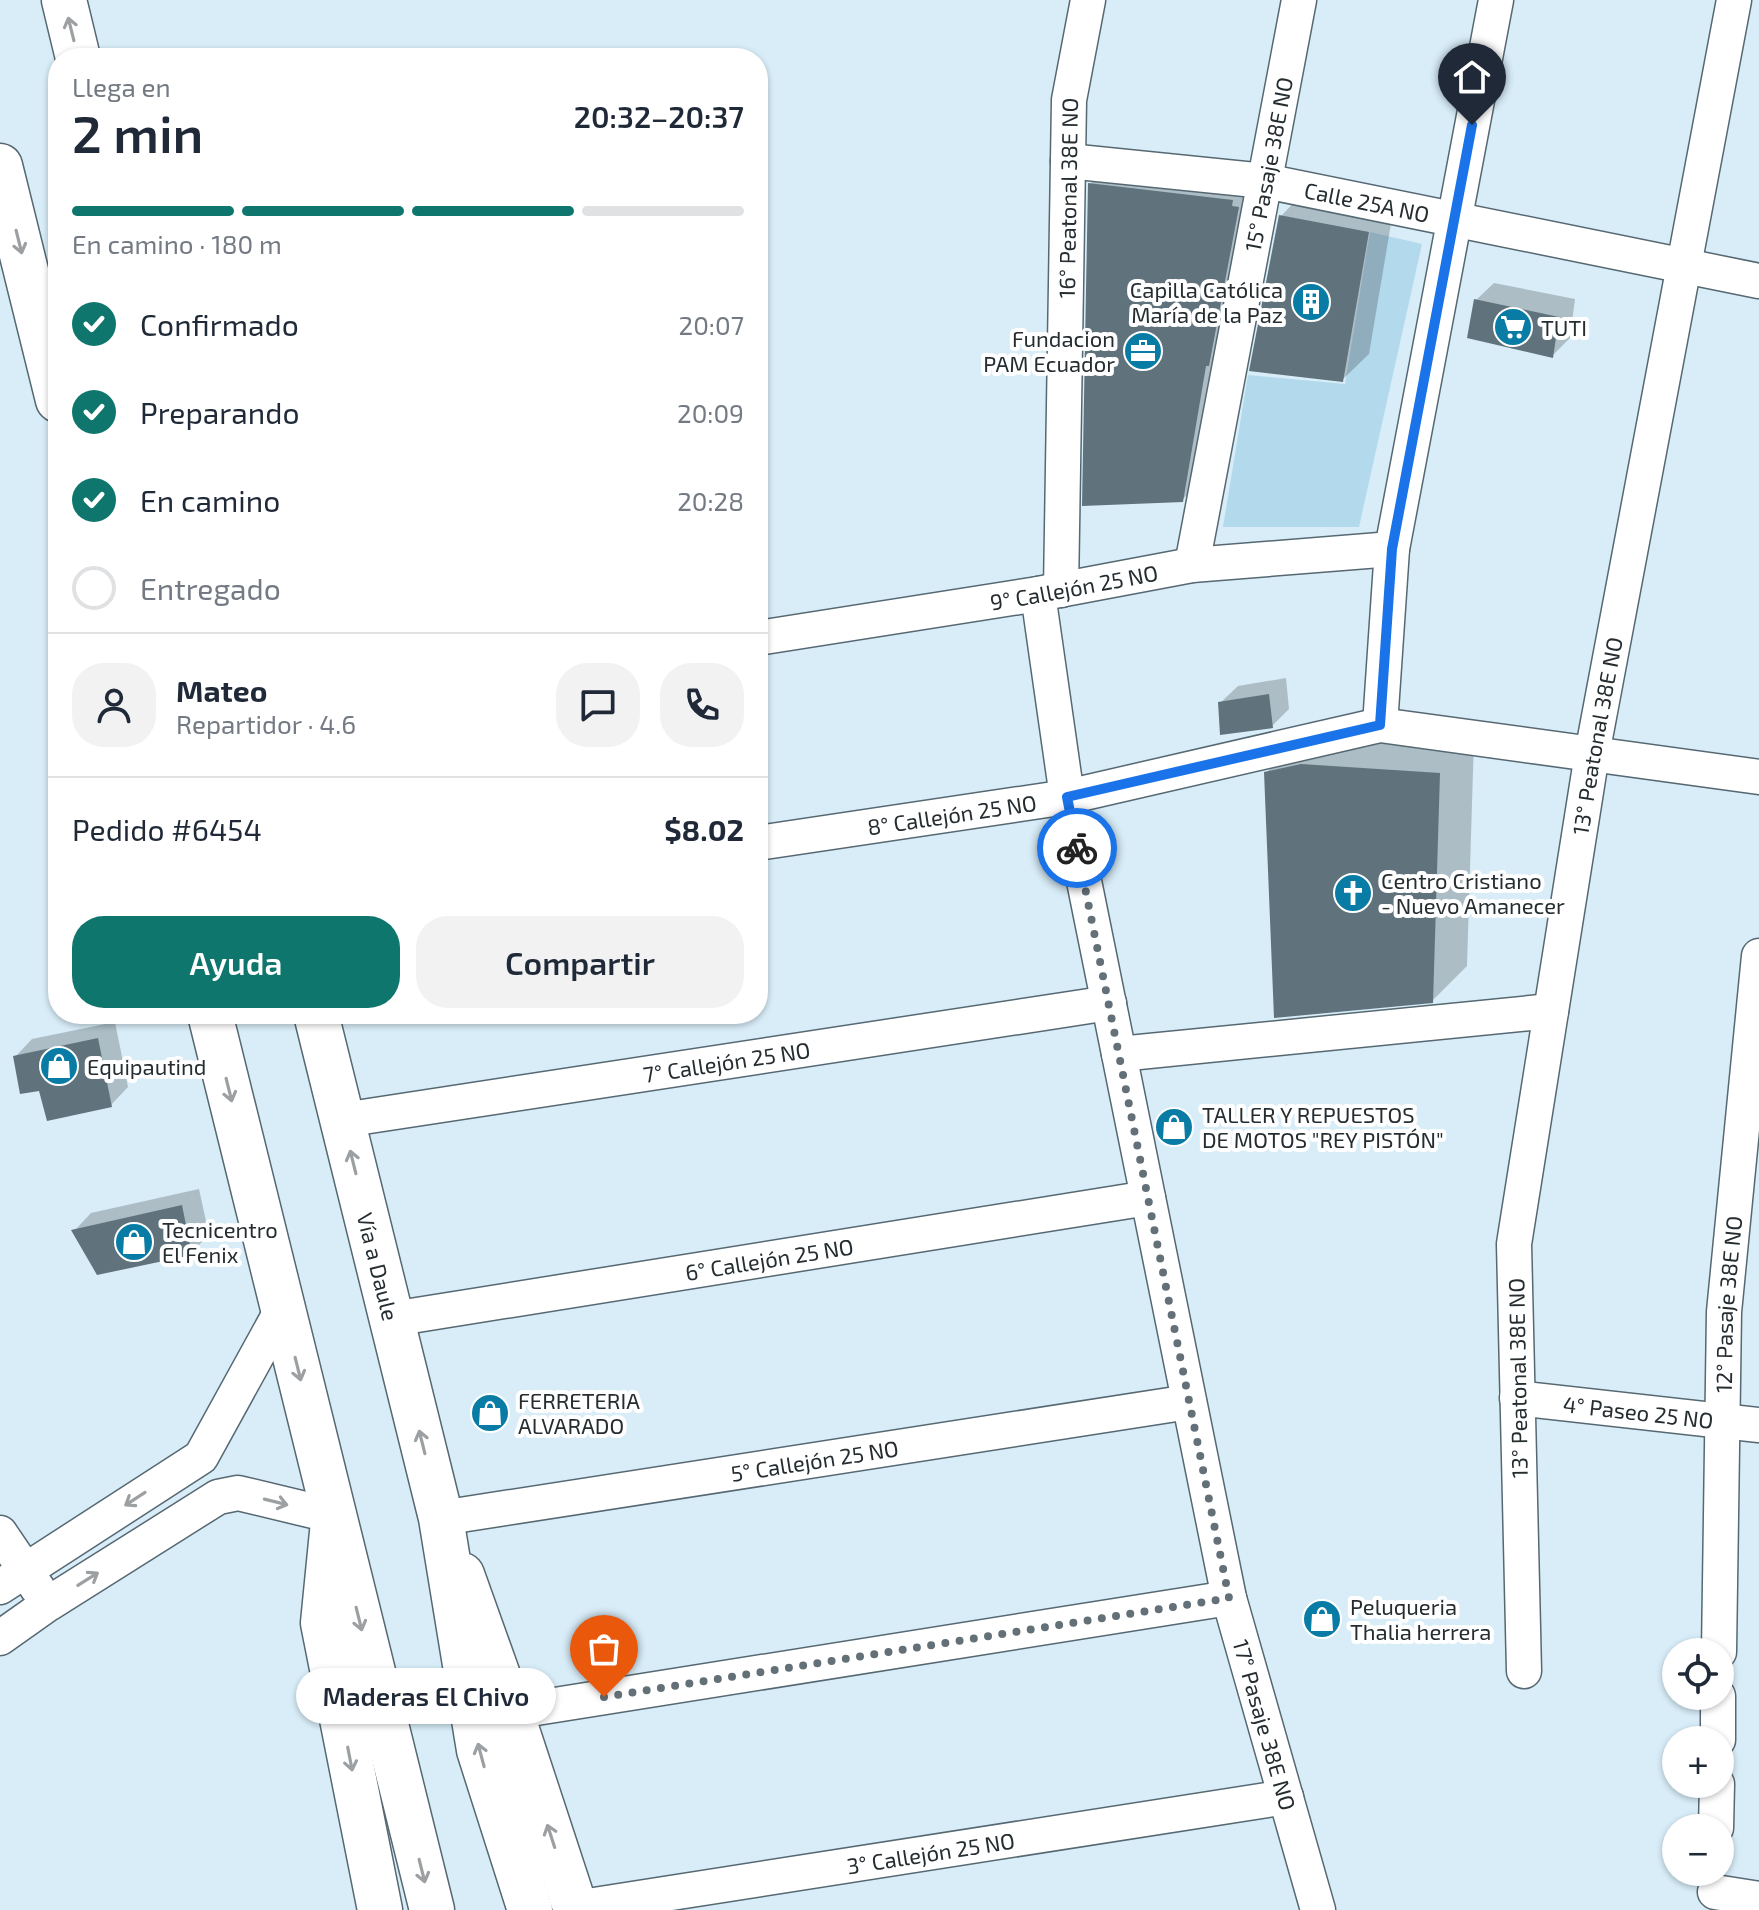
<!DOCTYPE html>
<html lang="es">
<head>
<meta charset="utf-8">
<style>
	body { margin:0; font-family:"Exo 2",sans-serif; background:#f2f2f3; color:#1f2937; height:100vh; display:flex; flex-direction:column; font-size:30px; white-space:nowrap }
	* { box-sizing:border-box; margin:0 }
	p { font-size:26px; color:#747a83 }
	.icon { flex:none; width:44px; height:44px; fill:none; stroke:currentColor; stroke-width:2; stroke-linecap:round; stroke-linejoin:round }
	.map { position:relative; flex:1; overflow:hidden }
	.side { position:absolute; left:48px; top:48px; width:720px; height:976px; display:flex; flex-direction:column; background:#fff; border-radius:32px; box-shadow:0 2px 6px #0004 }
	.side>* { flex:none }
	.controls { position:absolute; left:1662px; top:1638px; display:grid; gap:16px }
	.controls a { display:grid; place-items:center; width:72px; height:72px; border-radius:50%; background:#fff; box-shadow:0 2px 6px #0004; font-size:40px }
	.pin { position:absolute; display:grid; place-items:center; width:68px; height:68px; color:#fff; margin:-82px -34px; border-radius:50% 50% 50% 0; rotate:-45deg; box-shadow:0 0 8px #0007 }
	.pin .icon { rotate:45deg }
	.courier { position:absolute; display:grid; place-items:center; width:80px; height:80px; margin:-40px; border:6px solid #1a73e8; border-radius:50%; background:#fff; color:#222; box-shadow:0 2px 10px #0007 }
	.bubble { position:absolute; height:56px; border-radius:28px; background:#fff; box-shadow:0 2px 6px #0004; font-size:26px; font-weight:600; line-height:56px; text-align:center }
	.headline em { font-style:normal; font-weight:600 }
	.headline div { display:flex; flex-direction:column-reverse }
	.headline { display:flex; align-items:center; justify-content:space-between; height:136px; padding:0 24px }
	h1 { font-size:52px; font-weight:600; line-height:60px }
	.bar { display:grid; grid-template-columns:repeat(4,1fr); gap:12px 8px; align-content:center; height:96px; padding:0 24px }
	.bar i { height:10px; border-radius:6px; background:#e0e1e3 }
	.bar .current { background:#0f766e }
	.bar p { grid-column:span 4 }
	.line { display:flex; align-items:center; gap:20px; padding:0 24px; border-top:2px solid #e0e1e3 }
	.line div { flex:1 }
	.round { display:grid; place-items:center; flex:none; width:84px; height:84px; border-radius:32px; background:#f2f2f3 }
	ol { padding:0 24px; list-style:none }
	li { display:flex; align-items:center; gap:24px; height:88px }
	li p { margin-inline-start:auto }
	li .icon { padding:8px; border-radius:50%; background:#0f766e; color:#fff; stroke-width:4 }
	li:last-child { color:#747a83 }
	li i { width:44px; height:44px; border:4px solid #e0e1e3; border-radius:50% }
	.primary-button { display:flex; gap:16px; margin-top:auto; padding:16px 24px }
	.primary-button a { flex:1; height:92px; border-radius:32px; background:#0f766e; color:#fff; font-size:32px; font-weight:600; line-height:92px; text-align:center }
	.primary-button a+a { background:#f2f2f3; color:#1f2937 }
	.map>svg:first-child { display:block }
	.green { fill:#b3d9ed }
	.shadow { fill:#0003 }
	.building { fill:#60727c }
	.lines { fill:none; stroke-linecap:round; stroke-linejoin:round }
	.minor-casing { stroke:#566872; stroke-width:37 }
	.secondary-casing { stroke:#566872; stroke-width:47 }
	.primary-casing { stroke:#566872; stroke-width:47 }
	.minor { stroke:#fff; stroke-width:34 }
	.secondary { stroke:#fff; stroke-width:44 }
	.primary { stroke:#fff; stroke-width:44 }
	.oneway { stroke:#9da0a2 }
	.done { stroke:#647077; stroke-width:8; stroke-dasharray:0 14.4 }
	.route { stroke:#1a73e8; stroke-width:10 }
	.labels { text-anchor:middle; dominant-baseline:central; stroke-width:8; stroke-linejoin:round; paint-order:stroke }
	.street-label { font-size:22px; fill:#252d31; stroke:#fff }
	.poi-label { font-size:22px; fill:#252d31; stroke:#fff; text-anchor:start }
</style>
</head>
<body>
<div class="map">
<svg width="1759" height="1910" viewBox="0 0 1759 1910">
	<rect width="100%" height="100%" fill="#d8edf8"/>
	<path class="green" d="M 1370,232 L 1422,244 L 1359,527 L 1223,527 L 1248,375 L 1345,384 Z"/>
	<path class="shadow" d="M 1124,149 L 1267,166 L 1217,465 L 1182,500 L 1090,184 Z
		M 1307,189 L 1394,206 L 1369,354 L 1342,380 L 1281,216 Z
		M 1494,283 L 1575,299 L 1570,338 L 1552,356 L 1476,300 Z
		M 1286,678 L 1289,709 L 1272,726 L 1220,703 L 1238,686 Z
		M 1301,738 L 1474,739 L 1467,966 L 1432,1001 L 1266,773 Z
		M 115,1022 L 128,1087 L 111,1105 L 15,1057 L 32,1039 Z
		M 199,1189 L 209,1235 L 191,1253 L 74,1231 L 91,1213 Z"/>
	<path class="building" d="M 1088,183 L 1233,200 L 1232,206 L 1239,207 L 1209,366 L 1206,366 L 1183,502 L 1082,506 Z
		M 1279,215 L 1369,232 L 1343,382 L 1249,371 Z
		M 1474,299 L 1559,317 L 1553,358 L 1467,338 Z
		M 1269,694 L 1273,728 L 1220,735 L 1218,702 Z
		M 1301,764 L 1440,773 L 1433,1003 L 1274,1018 L 1264,772 Z
		M 98,1038 L 112,1107 L 47,1121 L 39,1091 L 20,1094 L 13,1056 Z
		M 182,1205 L 192,1255 L 97,1275 L 71,1230 Z"/>
	<g class="lines">
		<defs>
			<g id="minor">
				<path id="s1" d="M 1068,161 L 1265,181 L 1759,281"/>
				<path id="s2" d="M 1192,565 L 1299,0"/>
				<path id="s3" d="M 1061,590 L 1069,100 L 1088,0"/>
				<path id="s4" d="M 1038,594 L 1067,797 L 1229,1598 L 1318,1910"/>
				<path id="s5" d="M 758,638 L 1038,594 L 1192,565 L 1392,549"/>
				<path d="M 1380,725 L 1392,549 L 1496,0"/>
				<path id="s6" d="M 758,843 L 1067,797 L 1380,725 L 1759,777"/>
				<path d="M 1119,1054 L 1551,1011"/>
				<path id="s7" d="M 343,1120 L 1109,1003"/>
				<path id="s8" d="M 392,1319 L 1148,1198"/>
				<path id="s9" d="M 1517,1398 L 1759,1425"/>
				<path id="s10" d="M 441,1518 L 1189,1402"/>
				<path d="M 0,1533 L 38,1589"/>
				<path d="M 0,1587 L 201,1457 L 283,1308"/>
				<path d="M 0,1638 L 48,1604 L 218,1497 L 238,1493 L 334,1516"/>
				<path id="s11" d="M 1719,1652 L 1724,1312 L 1759,956"/>
				<path id="s12" d="M 1524,1671 L 1514,1244 L 1592,754 L 1734,0"/>
				<path d="M 511,1712 L 1229,1598"/>
				<path d="M 1718,1740 L 1718,1696"/>
				<path d="M 1716,1828 L 1717,1784"/>
				<path d="M 1715,1892 L 1759,1899"/>
				<path id="s13" d="M 575,1908 L 1286,1797"/>
			</g>
			<path id="secondary" d="M 333,1522 L 323,1623 L 380,1910
				M 462,1575 L 511,1712 L 576,1910"/>
			<g id="primary">
				<path d="M 64,0 L 78,58"/>
				<path d="M 0,166 L 58,400"/>
				<path d="M 210,1014 L 432,1910"/>
				<path id="s14" d="M 316,1014 L 441,1518 L 479,1750 L 530,1910"/>
			</g>
		</defs>
		<use href="#minor" class="minor-casing"/>
		<use href="#secondary" class="secondary-casing"/>
		<use href="#primary" class="primary-casing"/>
		<use href="#minor" class="minor"/>
		<use href="#secondary" class="secondary"/>
		<use href="#primary" class="primary"/>
	</g>
	<defs><path id="oneway-shaft" d="M-6 0H5M1.5-3L5.5 0L1.5 3" fill="none" stroke-width="1.6" stroke-linecap="round" stroke-linejoin="round" transform="scale(2)"/></defs>
	<g class="oneway">
		<use href="#oneway-shaft" transform="translate(71 29) rotate(-104)"/>
		<use href="#oneway-shaft" transform="translate(19 242) rotate(76)"/>
		<use href="#oneway-shaft" transform="translate(229 1090) rotate(76)"/>
		<use href="#oneway-shaft" transform="translate(353 1162) rotate(-104)"/>
		<use href="#oneway-shaft" transform="translate(298 1369) rotate(76)"/>
		<use href="#oneway-shaft" transform="translate(422 1442) rotate(-104)"/>
		<use href="#oneway-shaft" transform="translate(135 1499) rotate(147)"/>
		<use href="#oneway-shaft" transform="translate(276 1502) rotate(14)"/>
		<use href="#oneway-shaft" transform="translate(88 1579) rotate(-32)"/>
		<use href="#oneway-shaft" transform="translate(359 1619) rotate(76)"/>
		<use href="#oneway-shaft" transform="translate(481 1755) rotate(-105)"/>
		<use href="#oneway-shaft" transform="translate(350 1759) rotate(79)"/>
		<use href="#oneway-shaft" transform="translate(551 1836) rotate(-108)"/>
		<use href="#oneway-shaft" transform="translate(422 1871) rotate(76)"/>
	</g>
	<g class="lines">
		<path class="done" d="M 604,1697 L 1229,1598 L 1077,848"/>
		<path class="route" d="M 1077,848 L 1067,797 L 1380,725 L 1392,549 L 1472,125"/>
	</g>
	<defs>
		<symbol id="building-disc" viewBox="-11 -11 22 22"><circle r="9.5" fill="#087ca4" stroke="#fff"/><path d="M-4-6H4V6H1V3H-1V6H-4ZM-2.5-4.3h1.7v1.8h-1.7ZM.8-4.3h1.7v1.8H.8ZM-2.5-1h1.7V.8h-1.7ZM.8-1h1.7V.8H.8Z" fill="#fff"/></symbol>
		<symbol id="supermarket-disc" viewBox="-11 -11 22 22"><circle r="9.5" fill="#087ca4" stroke="#fff"/><path d="M-6-5.5h2.5l.6 2H6L4.5 2H-2.5L-4.4-4H-6ZM-1.5 3.2a1.3 1.3 0 1 0 .1 0ZM3 3.2a1.3 1.3 0 1 0 .1 0Z" fill="#fff"/></symbol>
		<symbol id="office-disc" viewBox="-11 -11 22 22"><circle r="9.5" fill="#087ca4" stroke="#fff"/><path d="M-6-3h4V-5.5h4V-3h4V5H-6ZM-1-4.5V-3h2v-1.5ZM-6 0V1H6V0Z" fill="#fff"/></symbol>
		<symbol id="church-disc" viewBox="-11 -11 22 22"><circle r="9.5" fill="#087ca4" stroke="#fff"/><path d="M-1.2-6h2.4v3.5h3.3v2.4h-3.3V6h-2.4V-.1h-3.3v-2.4h3.3Z" fill="#fff"/></symbol>
		<symbol id="shop-disc" viewBox="-11 -11 22 22"><circle r="9.5" fill="#087ca4" stroke="#fff"/><path d="M-5-2.5h2.3a2.7 3.5 0 0 1 5.4 0H5L5.5 6h-11ZM-1.5-2.5h3a1.5 2.3 0 0 0-3 0Z" fill="#fff"/></symbol>
	</defs>
	<g fill-rule="evenodd">
		<use href="#building-disc" x="1289" y="280" width="44" height="44"/>
		<use href="#supermarket-disc" x="1491" y="305" width="44" height="44"/>
		<use href="#office-disc" x="1121" y="329" width="44" height="44"/>
		<use href="#church-disc" x="1331" y="871" width="44" height="44"/>
		<use href="#shop-disc" x="37" y="1044" width="44" height="44"/>
		<use href="#shop-disc" x="1152" y="1105" width="44" height="44"/>
		<use href="#shop-disc" x="112" y="1220" width="44" height="44"/>
		<use href="#shop-disc" x="468" y="1391" width="44" height="44"/>
		<use href="#shop-disc" x="1300" y="1597" width="44" height="44"/>
	</g>
	<g class="labels">
		<g class="street-label">
			<text stroke="none"><textPath href="#s2" startOffset="408">15° Pasaje 38E NO</textPath></text>
			<text stroke="none"><textPath href="#s3" startOffset="392">16° Peatonal 38E NO</textPath></text>
			<text stroke="none"><textPath href="#s1" startOffset="302">Calle 25A NO</textPath></text>
			<text stroke="none"><textPath href="#s5" startOffset="320">9° Callejón 25 NO</textPath></text>
			<text stroke="none"><textPath href="#s12" startOffset="942">13° Peatonal 38E NO</textPath></text>
			<text stroke="none"><textPath href="#s6" startOffset="196">8° Callejón 25 NO</textPath></text>
			<text stroke="none"><textPath href="#s7" startOffset="388">7° Callejón 25 NO</textPath></text>
			<text stroke="none"><textPath href="#s8" startOffset="382">6° Callejón 25 NO</textPath></text>
			<text stroke="none"><textPath href="#s14" startOffset="260">Vía a Daule</textPath></text>
			<text stroke="none"><textPath href="#s11" startOffset="348">12° Pasaje 38E NO</textPath></text>
			<text transform="translate(1517 1378) rotate(-91)">13° Peatonal 38E NO</text>
			<text stroke="none"><textPath href="#s9" startOffset="122">4° Paseo 25 NO</textPath></text>
			<text stroke="none"><textPath href="#s10" startOffset="378">5° Callejón 25 NO</textPath></text>
			<text stroke="none"><textPath href="#s4" startOffset="1154">17° Pasaje 38E NO</textPath></text>
			<text stroke="none"><textPath href="#s13" startOffset="360">3° Callejón 25 NO</textPath></text>
		</g>
		<g class="poi-label">
			<text x="1283" y="289" text-anchor="end">Capilla Católica<tspan x="1283" dy="25">María de la Paz</tspan></text>
			<text x="1541" y="327">TUTI</text>
			<text x="1115" y="338" text-anchor="end">Fundacion<tspan x="1115" dy="25">PAM Ecuador</tspan></text>
			<text x="1381" y="880">Centro Cristiano<tspan x="1381" dy="25">- Nuevo Amanecer</tspan></text>
			<text x="87" y="1066">Equipautind</text>
			<text x="1202" y="1114">TALLER Y REPUESTOS<tspan x="1202" dy="25">DE MOTOS "REY PISTÓN"</tspan></text>
			<text x="162" y="1229">Tecnicentro<tspan x="162" dy="25">El Fenix</tspan></text>
			<text x="518" y="1400">FERRETERIA<tspan x="518" dy="25">ALVARADO</tspan></text>
			<text x="1350" y="1606">Peluqueria<tspan x="1350" dy="25">Thalia herrera</tspan></text>
		</g>
	</g>
</svg>
<div class="controls">
<a><svg class="icon" aria-label="locate" viewBox="0 0 24 24"><circle cx="12" cy="12" r="6"/><path d="M12 2v4M12 18v4M2 12h4M18 12h4"/></svg></a>
<a>+</a>
<a>−</a>
</div>
<div class="pin" style="left:604px;top:1697px;background:#ea580c"><svg class="icon" aria-label="bag" viewBox="0 0 24 24"><path d="M5 8h14l-1 12H6zM9 8a3 3 0 0 1 6 0"/></svg></div>
<div class="pin" style="left:1472px;top:125px;background:#1f2937"><svg class="icon" aria-label="home" viewBox="0 0 24 24"><path d="M3 11l9-7 9 7M6 9v11h12V9"/></svg></div>
<div class="courier" style="left:1077px;top:848px"><svg class="icon" aria-label="bike" viewBox="0 0 24 24"><circle cx="6" cy="16" r="4"/><circle cx="18" cy="16" r="4"/><path d="M6 16l4-8h5l3 8M10 8l3 8H6M13 5h3"/></svg></div>
<div class="bubble" style="left:296px;top:1668px;width:260px">Maderas El Chivo</div>
<section class="side">
<div class="headline"><div><h1>2 min</h1><p>Llega en</p></div><em>20:32–20:37</em></div>
<div class="bar"><i class="current"></i><i class="current"></i><i class="current"></i><i></i><p>En camino · 180 m</p></div>
<ol>
<li><svg class="icon" aria-label="check" viewBox="0 0 24 24"><path d="M5 12l5 5 9-10"/></svg>Confirmado<p>20:07</p></li>
<li><svg class="icon" aria-label="check" viewBox="0 0 24 24"><path d="M5 12l5 5 9-10"/></svg>Preparando<p>20:09</p></li>
<li><svg class="icon" aria-label="check" viewBox="0 0 24 24"><path d="M5 12l5 5 9-10"/></svg>En camino<p>20:28</p></li>
<li><i></i>Entregado</li>
</ol>
<div class="line" style="height:144px"><a class="round"><svg class="icon" aria-label="person" viewBox="0 0 24 24"><circle cx="12" cy="8" r="4"/><path d="M4 21q1-7 8-7t8 7"/></svg></a><div><b>Mateo</b><p>Repartidor · 4.6</p></div><a class="round"><svg class="icon" aria-label="chat" viewBox="0 0 24 24"><path d="M4 5h16v11H9l-5 4z"/></svg></a><a class="round"><svg class="icon" aria-label="phone" viewBox="0 0 24 24"><path d="M5 4h4l2 5-3 2q2 4 5 5l2-3 5 2v4C11 20 4 13 5 4z"/></svg></a></div>
<div class="line" style="height:104px"><div>Pedido #6454</div><b>$8.02</b></div>
<div class="primary-button"><a>Ayuda</a><a>Compartir</a></div>
</section>
</div>
</body>
</html>
